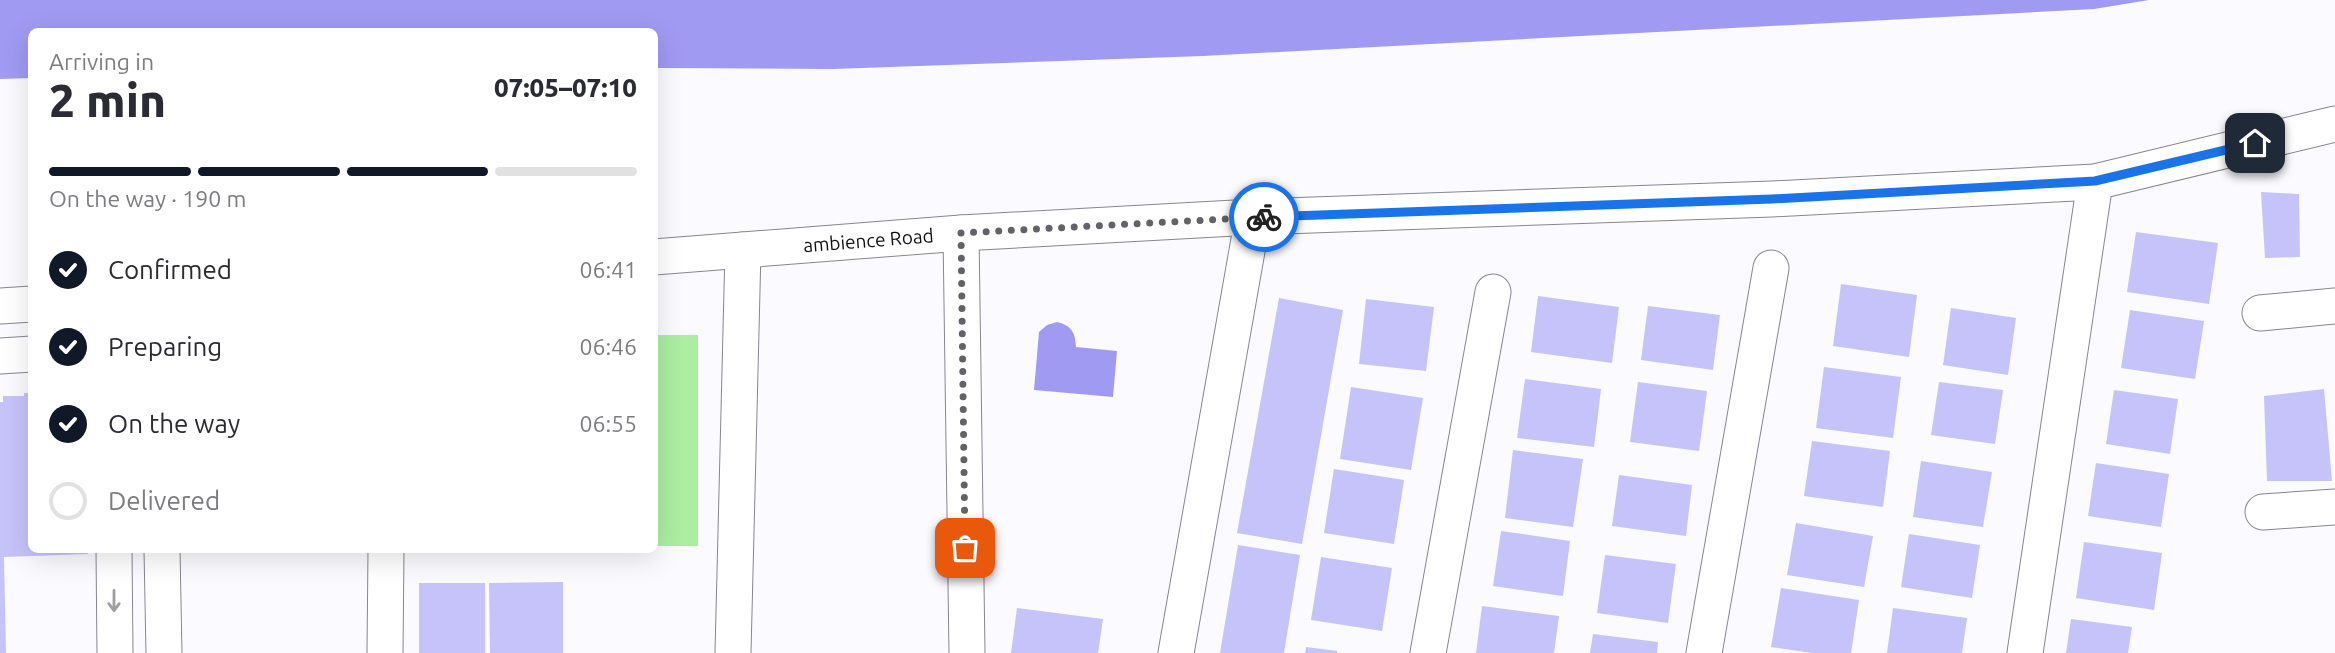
<!DOCTYPE html>
<html lang="en">
<head>
<meta charset="utf-8">
<style>
	body { margin:0; font-family:Ubuntu,sans-serif; background:#f2f2f3; color:#2b2b33; height:100vh; display:flex; flex-direction:column; font-size:26px; white-space:nowrap }
	* { box-sizing:border-box; margin:0 }
	p { font-size:23px; color:#7c7c81 }
	.icon { flex:none; width:38px; height:38px; fill:none; stroke:currentColor; stroke-width:2; stroke-linecap:round; stroke-linejoin:round }
	.map { position:relative; flex:1; overflow:hidden }
	.sheet { position:absolute; left:28px; top:28px; width:630px; height:525px; display:flex; flex-direction:column; background:#fff; border-radius:10px; box-shadow:0 7px 28px #0002 }
	.sheet>* { flex:none }
	.pin { position:absolute; display:grid; place-items:center; width:60px; height:60px; color:#fff; margin:-30px; border-radius:14px; box-shadow:0 4px 10px #0006 }
	.courier { position:absolute; display:grid; place-items:center; width:70px; height:70px; margin:-35px; border:5px solid #1a73e8; border-radius:50%; background:#fff; color:#222; box-shadow:0 2px 9px #0007 }
	.head em { font-style:normal; font-weight:800 }
	.head div { display:flex; flex-direction:column-reverse }
	.head { display:flex; align-items:center; justify-content:space-between; height:119px; padding:0 21px }
	h1 { font-size:46px; font-weight:800; line-height:52px }
	.bar { display:grid; grid-template-columns:repeat(4,1fr); gap:10px 7px; align-content:center; height:84px; padding:0 21px }
	.bar i { height:9px; border-radius:5px; background:#e1e1e2 }
	.bar .on { background:#111827 }
	.bar p { grid-column:span 4 }
	ol { padding:0 21px; list-style:none }
	li { display:flex; align-items:center; gap:21px; height:77px }
	li p { margin-inline-start:auto }
	li .icon { padding:7px; border-radius:50%; background:#111827; color:#fff; stroke-width:4 }
	li:last-child { color:#7c7c81 }
	li i { width:38px; height:38px; border:4px solid #e1e1e2; border-radius:50% }
	.map>svg:first-child { display:block }
	.green { fill:#aceda2 }
	.water { fill:#a09af2 }
	.building { fill:#c5c3f9 }
	.lines { fill:none; stroke-linecap:round; stroke-linejoin:round }
	.minor-casing { stroke:#868691; stroke-width:37 }
	.minor { stroke:#fff; stroke-width:35 }
	.oneway { stroke:#9f9fa1 }
	.done { stroke:#626267; stroke-width:7; stroke-dasharray:0 12.6 }
	.route { stroke:#1a73e8; stroke-width:9 }
	.labels { text-anchor:middle; dominant-baseline:central; stroke-width:5; stroke-linejoin:round; paint-order:stroke }
	.street-label { font-size:19px; fill:#101015; stroke:#fafaff }
</style>
</head>
<body>
<div class="map">
<svg width="2335" height="653" viewBox="0 0 2335 653">
	<rect width="100%" height="100%" fill="#fafaff"/>
	<path class="green" d="M 655,335 L 698,335 L 698,546 L 655,546 Z"/>
	<path class="water" d="M 0,0 L 2149,0 L 2094,9 L 1203,56 L 833,69 L 655,68 L 654,32 L 32,32 L 31,78 L 0,79 Z
		M 1057,322 C 1072,326 1075,332 1076,347 L 1117,351 L 1113,397 L 1034,390 L 1039,332 L 1047,325 Z"/>
	<path class="building" d="M 2261,192 L 2299,194 L 2300,257 L 2265,258 Z
		M 2136,232 L 2218,243 L 2209,304 L 2127,292 Z
		M 1841,284 L 1917,295 L 1909,357 L 1833,346 Z
		M 1538,296 L 1619,307 L 1612,363 L 1531,352 Z
		M 1279,298 L 1343,310 L 1302,544 L 1237,533 Z
		M 1366,299 L 1434,307 L 1426,371 L 1359,364 Z
		M 1648,306 L 1720,315 L 1713,370 L 1641,360 Z
		M 1951,308 L 2016,318 L 2008,375 L 1943,365 Z
		M 2130,310 L 2204,321 L 2195,379 L 2121,368 Z
		M 1824,367 L 1901,377 L 1893,438 L 1816,428 Z
		M 1525,379 L 1601,389 L 1594,447 L 1517,438 Z
		M 1638,382 L 1707,391 L 1699,451 L 1630,442 Z
		M 1939,382 L 2003,390 L 1995,444 L 1931,435 Z
		M 1351,387 L 1423,398 L 1411,470 L 1340,459 Z
		M 2324,389 L 2332,481 L 2267,481 L 2264,396 Z
		M 2114,390 L 2178,399 L 2170,454 L 2106,444 Z
		M 24,393 L 32,393 L 32,550 L 88,550 L 88,554 L 4,557 L 6,653 L 0,653 L 0,402 L 3,402 L 3,396 L 24,396 Z
		M 1812,441 L 1890,451 L 1883,507 L 1804,496 Z
		M 1513,450 L 1583,459 L 1573,527 L 1505,518 Z
		M 1921,461 L 1992,472 L 1983,527 L 1913,517 Z
		M 2096,463 L 2169,474 L 2161,527 L 2088,516 Z
		M 1334,469 L 1404,480 L 1394,544 L 1324,533 Z
		M 1619,475 L 1692,485 L 1686,536 L 1612,526 Z
		M 1796,523 L 1873,536 L 1864,587 L 1787,575 Z
		M 1501,531 L 1570,541 L 1563,596 L 1493,586 Z
		M 1909,534 L 1980,545 L 1972,598 L 1901,587 Z
		M 2084,542 L 2162,553 L 2154,610 L 2076,598 Z
		M 1238,545 L 1300,555 L 1284,653 L 1220,653 Z
		M 1605,555 L 1676,564 L 1668,623 L 1597,613 Z
		M 1321,557 L 1392,568 L 1382,631 L 1311,620 Z
		M 563,582 L 563,653 L 490,653 L 489,583 Z
		M 419,583 L 485,583 L 485,653 L 419,653 Z
		M 1781,588 L 1859,600 L 1851,653 L 1812,653 L 1771,647 Z
		M 1482,606 L 1559,616 L 1554,653 L 1476,653 Z
		M 1017,608 L 1103,619 L 1098,653 L 1011,653 Z
		M 1893,608 L 1967,618 L 1962,653 L 1887,653 Z
		M 2071,619 L 2132,627 L 2128,653 L 2066,653 Z
		M 1593,634 L 1658,642 L 1657,653 L 1590,653 Z
		M 1306,647 L 1337,651 L 1337,653 L 1305,653 Z"/>
	<g class="lines">
		<defs>
			<g id="minor">
				<path d="M 961,233 L 967,653"/>
				<path id="s1" d="M 654,257 L 961,233 L 1253,217 L 1772,199 L 2095,182 L 2335,124"/>
				<path d="M 0,306 L 32,304"/>
				<path d="M 2260,313 L 2335,306"/>
				<path d="M 0,356 L 32,354"/>
				<path d="M 2263,512 L 2335,507"/>
				<path d="M 114,550 L 115,653"/>
				<path d="M 162,550 L 164,653"/>
				<path d="M 385,653 L 386,550"/>
				<path d="M 733,653 L 743,250"/>
				<path d="M 1176,653 L 1253,217"/>
				<path d="M 1428,653 L 1493,292"/>
				<path d="M 1704,653 L 1771,268"/>
				<path d="M 2025,653 L 2095,182"/>
			</g>
		</defs>
		<use href="#minor" class="minor-casing"/>
		<use href="#minor" class="minor"/>
	</g>
	<defs><path id="oneway-shaft" d="M-6 0H5M1.5-3L5.5 0L1.5 3" fill="none" stroke-width="1.6" stroke-linecap="round" stroke-linejoin="round" transform="scale(1.75)"/></defs>
	<use class="oneway" href="#oneway-shaft" transform="translate(114 601) rotate(90)"/>
	<g class="lines">
		<path class="done" d="M 965,548 L 961,233 L 1264,217"/>
		<path class="route" d="M 1264,217 L 1772,199 L 2095,181 L 2255,143"/>
	</g>
	<g class="labels">
		<g class="street-label">
			<text stroke="none"><textPath href="#s1" startOffset="215">ambience Road</textPath></text>
		</g>
	</g>
</svg>
<div class="pin" style="left:965px;top:548px;background:#ea580c"><svg class="icon" aria-label="bag" viewBox="0 0 24 24"><path d="M5 8h14l-1 12H6zM9 8a3 3 0 0 1 6 0"/></svg></div>
<div class="pin" style="left:2255px;top:143px;background:#1f2937"><svg class="icon" aria-label="home" viewBox="0 0 24 24"><path d="M3 11l9-7 9 7M6 9v11h12V9"/></svg></div>
<div class="courier" style="left:1264px;top:217px"><svg class="icon" aria-label="bike" viewBox="0 0 24 24"><circle cx="6" cy="16" r="4"/><circle cx="18" cy="16" r="4"/><path d="M6 16l4-8h5l3 8M10 8l3 8H6M13 5h3"/></svg></div>
<section class="sheet">
<div class="head"><div><h1>2 min</h1><p>Arriving in</p></div><em>07:05–07:10</em></div>
<div class="bar"><i class="on"></i><i class="on"></i><i class="on"></i><i></i><p>On the way · 190 m</p></div>
<ol>
<li><svg class="icon" aria-label="check" viewBox="0 0 24 24"><path d="M5 12l5 5 9-10"/></svg>Confirmed<p>06:41</p></li>
<li><svg class="icon" aria-label="check" viewBox="0 0 24 24"><path d="M5 12l5 5 9-10"/></svg>Preparing<p>06:46</p></li>
<li><svg class="icon" aria-label="check" viewBox="0 0 24 24"><path d="M5 12l5 5 9-10"/></svg>On the way<p>06:55</p></li>
<li><i></i>Delivered</li>
</ol>
</section>
</div>
</body>
</html>
